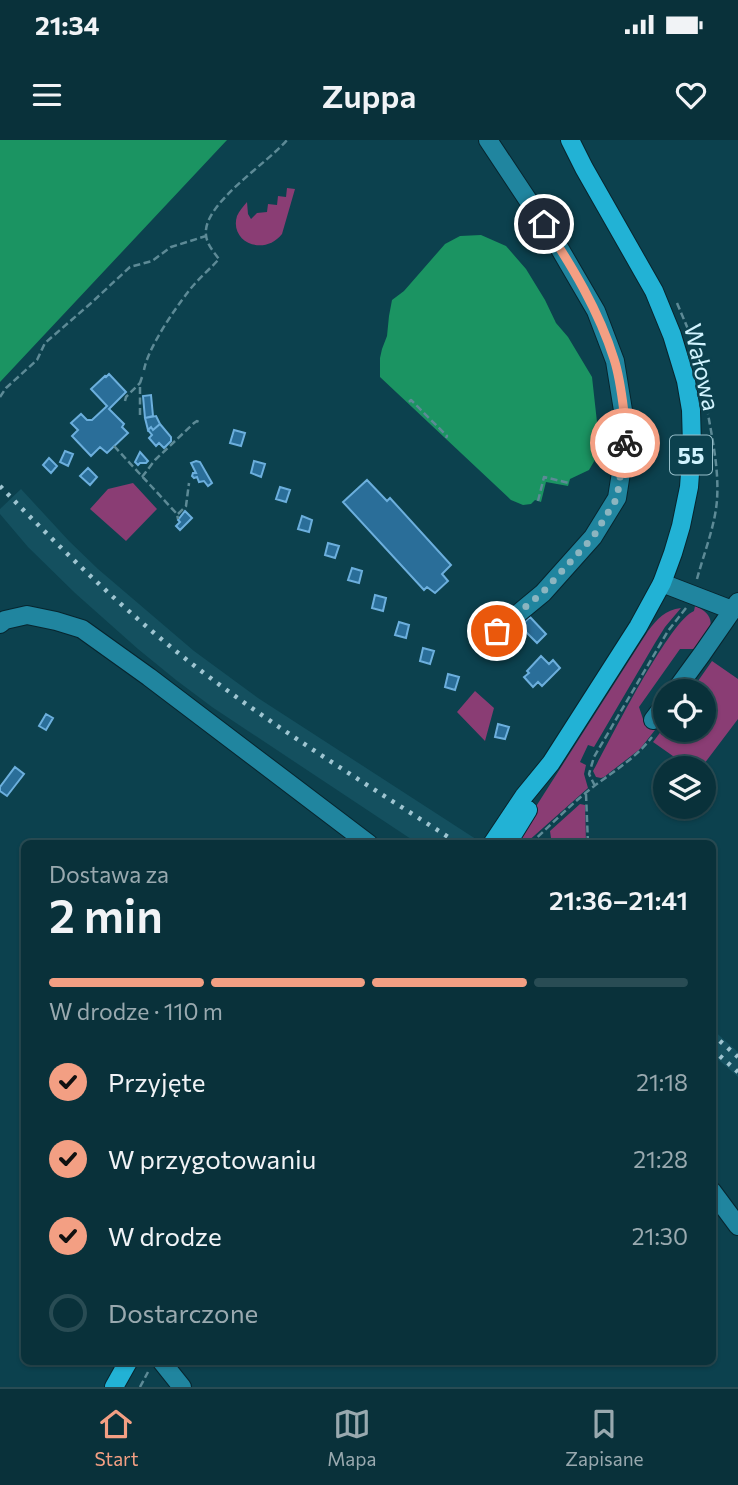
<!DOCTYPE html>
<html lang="pl">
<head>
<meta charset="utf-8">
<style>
	body { margin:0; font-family:Commissioner,sans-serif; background:#173d45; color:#f1f3f6; height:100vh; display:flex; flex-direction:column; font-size:26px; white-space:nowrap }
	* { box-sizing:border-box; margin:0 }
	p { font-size:23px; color:#99a9af }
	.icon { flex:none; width:38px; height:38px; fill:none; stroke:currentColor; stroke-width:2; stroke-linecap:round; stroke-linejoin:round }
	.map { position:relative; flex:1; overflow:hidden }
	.drawer { position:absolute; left:21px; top:700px; width:695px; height:525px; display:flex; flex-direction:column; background:#09313a; border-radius:10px; box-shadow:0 2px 5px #0004,0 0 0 2px #294c54 }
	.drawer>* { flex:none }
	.tools { position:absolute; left:653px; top:539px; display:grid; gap:14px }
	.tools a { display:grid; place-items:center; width:63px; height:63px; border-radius:50%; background:#09313a; box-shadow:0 2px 5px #0004,0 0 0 2px #294c54; font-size:35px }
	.pin { position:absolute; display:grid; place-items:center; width:60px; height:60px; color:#fff; margin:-30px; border:4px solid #fff; border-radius:50%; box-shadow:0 2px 7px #0007 }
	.courier { position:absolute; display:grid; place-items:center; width:70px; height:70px; margin:-35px; border:5px solid #f39f83; border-radius:50%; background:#fff; color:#222; box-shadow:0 2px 9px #0007 }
	.headline em { font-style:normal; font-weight:600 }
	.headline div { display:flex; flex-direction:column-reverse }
	.headline { display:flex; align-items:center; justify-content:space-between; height:119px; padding:0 28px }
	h1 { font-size:46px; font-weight:600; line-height:52px }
	.bar { display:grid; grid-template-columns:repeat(4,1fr); gap:10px 7px; align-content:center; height:84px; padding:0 28px }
	.bar i { height:9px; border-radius:5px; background:#294c54 }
	.bar .selected { background:#f39f83 }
	.bar p { grid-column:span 4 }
	ol { padding:0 28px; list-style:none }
	li { display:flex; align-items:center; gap:21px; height:77px }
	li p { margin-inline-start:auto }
	li .icon { padding:7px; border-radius:50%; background:#f39f83; color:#111; stroke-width:4 }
	li:last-child { color:#99a9af }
	li i { width:38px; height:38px; border:4px solid #294c54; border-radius:50% }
	.status { display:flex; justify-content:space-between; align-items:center; height:49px; padding:0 35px; background:#09313a; direction:ltr }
	.status svg { height:19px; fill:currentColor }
	header { display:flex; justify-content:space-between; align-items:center; height:91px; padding:0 28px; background:#09313a; font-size:32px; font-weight:600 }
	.tabs { display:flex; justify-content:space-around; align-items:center; height:98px; border-top:2px solid #294c54; background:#09313a; font-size:19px; color:#99a9af }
	.tabs a { display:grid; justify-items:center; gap:4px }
	.tabs .selected { color:#f39f83 }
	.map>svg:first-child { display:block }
	.built { fill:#14505f }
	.green { fill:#8a3d74 }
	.water { fill:#1b9462 }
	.building { fill:#2a6e99; stroke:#6cafdd; stroke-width:2 }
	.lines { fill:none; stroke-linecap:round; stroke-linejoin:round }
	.minor-casing { stroke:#07252e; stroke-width:20 }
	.major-casing { stroke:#07252e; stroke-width:20 }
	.path { stroke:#5d8a96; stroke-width:2.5; stroke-dasharray:7 3.5; stroke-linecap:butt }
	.minor { stroke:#20859f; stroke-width:18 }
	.major { stroke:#22b2d5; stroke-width:18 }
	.rail { stroke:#9fc5d1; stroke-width:4.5; stroke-dasharray:3.5 7; stroke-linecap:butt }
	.done { stroke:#8cb5c0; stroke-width:7; stroke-dasharray:0 12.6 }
	.route { stroke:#f39f83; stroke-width:9 }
	.labels { text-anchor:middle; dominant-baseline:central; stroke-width:5; stroke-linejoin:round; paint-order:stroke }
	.shield { fill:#0c414e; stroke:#96bec9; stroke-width:2 }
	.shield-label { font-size:23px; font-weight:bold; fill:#d1f3fe }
	.street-label { font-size:24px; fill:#d1f3fe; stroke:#0c414e }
</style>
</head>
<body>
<div class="status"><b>21:34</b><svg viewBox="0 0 49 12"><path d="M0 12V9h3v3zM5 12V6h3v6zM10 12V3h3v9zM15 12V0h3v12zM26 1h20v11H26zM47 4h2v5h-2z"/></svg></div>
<header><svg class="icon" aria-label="menu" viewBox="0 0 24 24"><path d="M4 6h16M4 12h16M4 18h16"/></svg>Zuppa<svg class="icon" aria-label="heart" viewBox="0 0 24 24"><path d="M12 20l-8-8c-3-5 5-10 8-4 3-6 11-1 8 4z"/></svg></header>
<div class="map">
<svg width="738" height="1247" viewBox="0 0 738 1247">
	<rect width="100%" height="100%" fill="#0c414e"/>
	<path class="built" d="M 21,349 L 69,401 L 98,429 L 194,511 L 258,558 L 482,703 L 417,703 L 212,567 L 176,540 L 138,509 L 75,453 L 28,407 L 0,374 L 0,369 Z
		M 712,889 L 738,912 L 738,937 L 712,914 Z"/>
	<path class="green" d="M 287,48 L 295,49 L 282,94 C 264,117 229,102 237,76 C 239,71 243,67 247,62 L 248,74 L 251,79 L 257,73 L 267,72 L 268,64 L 277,65 L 278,56 L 286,57 Z
		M 133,343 L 157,369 L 126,401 L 90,369 L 108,349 Z
		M 695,466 C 705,470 713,477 710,487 L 695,509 L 680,509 L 639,567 L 643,579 L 655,590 L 640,609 L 604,637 L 601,638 L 596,637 L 593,631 C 609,602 669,481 694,471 Z
		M 681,468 L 665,487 L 655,503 L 594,607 L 588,605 L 580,622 L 586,625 L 584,634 L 588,648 L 526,703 L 512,704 L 648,491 C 657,479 665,470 681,468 Z
		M 712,521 L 738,539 L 738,579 L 701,628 L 690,628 L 653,602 L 665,586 L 665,590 L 704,590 L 704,551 L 691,551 Z
		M 475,551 L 494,568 L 485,601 L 457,572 Z
		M 580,664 L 585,665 L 586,703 L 558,703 L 551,698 L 550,691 Z"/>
	<path class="water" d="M 0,0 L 227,0 L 0,242 Z
		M 481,95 L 506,106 L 526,129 L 545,160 L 556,183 L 568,197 L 592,237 L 598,291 L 596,318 L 589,330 L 570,339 L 568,346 L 546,342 L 541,362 L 535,360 L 531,364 L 523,365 L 511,360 L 380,237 L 380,218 L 382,209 L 387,196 L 389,176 L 392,160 L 404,151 L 445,104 L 460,96 Z"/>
	<path class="building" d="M 109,234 L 126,252 L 109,269 L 124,284 L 122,287 L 128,293 L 107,313 L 100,307 L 91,316 L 72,296 L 78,290 L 71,283 L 81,274 L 87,280 L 92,280 L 107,266 L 91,249 L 105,236 L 106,237 Z
		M 151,255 L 153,276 L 145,278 L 143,256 Z
		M 156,276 L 160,284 L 153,290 L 151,287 L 148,290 L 145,278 Z
		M 160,284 L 171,297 L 171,301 L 164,308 L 159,303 L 156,306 L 149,298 L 152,295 L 148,290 L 151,287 L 153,290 Z
		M 234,290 L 245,293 L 241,306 L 230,303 Z
		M 65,311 L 73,314 L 68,326 L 60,322 Z
		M 140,312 L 148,321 L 146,323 L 140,323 L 138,325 L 135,322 Z
		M 49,318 L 57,326 L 51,333 L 43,325 Z
		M 196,321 L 200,322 L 212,343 L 208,346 L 204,341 L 199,342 L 197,337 L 194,338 L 192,336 L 193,333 L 196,333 L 191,323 Z
		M 254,321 L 265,324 L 261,337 L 251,333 Z
		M 88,328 L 97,337 L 90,345 L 80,336 Z
		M 367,340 L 387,361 L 390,358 L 451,425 L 442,434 L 448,441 L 435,453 L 427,447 L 424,450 L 343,362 Z
		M 280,347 L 290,350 L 286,362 L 276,359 Z
		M 185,371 L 192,378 L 180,390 L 176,386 L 180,382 L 178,380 Z
		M 302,376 L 312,380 L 309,392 L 298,389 Z
		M 328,403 L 339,406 L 335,418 L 325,415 Z
		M 352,428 L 362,431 L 359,443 L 348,440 Z
		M 375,455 L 386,458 L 383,471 L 372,468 Z
		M 530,477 L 546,494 L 537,503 L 520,486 Z
		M 399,482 L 409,485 L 406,498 L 395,495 Z
		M 423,508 L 434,511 L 430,524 L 420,521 Z
		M 541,516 L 549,524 L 553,520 L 560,528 L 542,546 L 538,542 L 533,547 L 524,537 L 529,533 L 527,531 Z
		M 448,534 L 459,537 L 455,550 L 445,547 Z
		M 46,574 L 53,578 L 46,590 L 39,586 Z
		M 498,584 L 509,587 L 505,599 L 495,597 Z
		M 15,627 L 24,634 L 7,656 L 0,651 L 0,647 Z"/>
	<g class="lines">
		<defs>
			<path id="minor" d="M 488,0 L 557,104 L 596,171 L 615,221 L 627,295 L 617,358 L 593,397 L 543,453 L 497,491
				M 662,443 L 732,470
				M 0,484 L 5,480 L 27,475 L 56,481 L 82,489 L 149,537 L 369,704
				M 675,551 L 702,514 L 738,462
				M 653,580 L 665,564
				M 712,1051 L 738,1086
				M 162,1222 L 182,1247"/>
			<path id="major" d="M 492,704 L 524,656 L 551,623 L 638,487 L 662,443 L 673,413 L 681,386 L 689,347 L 692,306 L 691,270 L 686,241 L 672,195 L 654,151 L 584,28 L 570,0
				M 507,704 L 528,670
				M 114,1247 L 128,1222"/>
		</defs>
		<use href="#minor" class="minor-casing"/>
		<use href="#major" class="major-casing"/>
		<path class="path" d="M 677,163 L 693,201 L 696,216
			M 144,230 C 148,208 174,170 188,152 C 197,140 209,130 219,119 C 214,112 207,105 206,95 C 202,64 268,23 287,0
			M 0,257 L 6,248 L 37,220 L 45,203 L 90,164 L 130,127 L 152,121 L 171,107 L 206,96
			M 125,261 L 126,257 L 140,243
			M 409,262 L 411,260 L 447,296 L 446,298
			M 140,275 L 140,243 L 142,237
			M 114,306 L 177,374 L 178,379
			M 142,337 L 155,320 L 194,283 L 197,281 L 201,283
			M 538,361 L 544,337 L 569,343
			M 178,374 L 186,366 L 189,343
			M 697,439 C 704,413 715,386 717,360 C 719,331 713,302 708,274
			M 595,646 L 589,634 L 594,617 L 668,491 L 686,468
			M 586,654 L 588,704
			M 530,704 C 551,685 571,664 593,647 C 614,631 636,618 652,597
			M 140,1247 L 148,1232"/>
		<use href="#minor" class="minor"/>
		<use href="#major" class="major"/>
		<path class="rail" d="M 0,346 C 58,406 117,464 182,516 C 269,585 365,643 459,704
			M 712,894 L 738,917
			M 712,909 L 738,932"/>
	</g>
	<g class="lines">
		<path class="done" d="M 497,491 L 542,453 L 593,397 L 617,358 L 625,303"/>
		<path class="route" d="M 544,84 C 572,126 599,171 614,219 C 622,243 623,270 627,295 L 625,303"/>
	</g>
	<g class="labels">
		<rect class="shield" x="670" y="295.5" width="42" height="39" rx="5"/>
		<g class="shield-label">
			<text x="691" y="315">55</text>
		</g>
		<g class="street-label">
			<text transform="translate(703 227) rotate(77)">Wałowa</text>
		</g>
	</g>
</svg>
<div class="tools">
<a><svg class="icon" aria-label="locate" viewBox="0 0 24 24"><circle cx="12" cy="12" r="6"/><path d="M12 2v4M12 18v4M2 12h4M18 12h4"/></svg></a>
<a><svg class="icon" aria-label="layers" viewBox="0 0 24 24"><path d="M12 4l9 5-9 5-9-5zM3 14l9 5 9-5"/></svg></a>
</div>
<div class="pin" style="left:497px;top:491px;background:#ea580c"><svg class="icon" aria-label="bag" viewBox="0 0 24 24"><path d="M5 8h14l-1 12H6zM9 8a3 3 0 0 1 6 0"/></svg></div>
<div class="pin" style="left:544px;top:84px;background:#1f2937"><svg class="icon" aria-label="home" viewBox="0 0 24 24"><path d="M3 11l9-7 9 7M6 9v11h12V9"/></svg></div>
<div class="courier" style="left:625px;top:303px"><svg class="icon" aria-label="bike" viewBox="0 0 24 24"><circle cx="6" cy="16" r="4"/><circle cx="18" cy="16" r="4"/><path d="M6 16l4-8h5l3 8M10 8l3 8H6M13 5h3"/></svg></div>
<section class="drawer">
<div class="headline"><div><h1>2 min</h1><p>Dostawa za</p></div><em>21:36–21:41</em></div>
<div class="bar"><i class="selected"></i><i class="selected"></i><i class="selected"></i><i></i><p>W drodze · 110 m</p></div>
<ol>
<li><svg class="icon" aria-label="check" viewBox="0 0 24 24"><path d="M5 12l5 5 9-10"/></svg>Przyjęte<p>21:18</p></li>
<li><svg class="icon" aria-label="check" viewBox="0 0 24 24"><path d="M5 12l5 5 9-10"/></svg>W przygotowaniu<p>21:28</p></li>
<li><svg class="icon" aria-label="check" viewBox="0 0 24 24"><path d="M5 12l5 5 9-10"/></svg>W drodze<p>21:30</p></li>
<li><i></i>Dostarczone</li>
</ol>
</section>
</div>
<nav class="tabs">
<a class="selected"><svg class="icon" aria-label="home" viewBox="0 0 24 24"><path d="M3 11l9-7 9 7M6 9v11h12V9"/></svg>Start</a>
<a><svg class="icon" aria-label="map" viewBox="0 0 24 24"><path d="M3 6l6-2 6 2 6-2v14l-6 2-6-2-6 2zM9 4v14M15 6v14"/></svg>Mapa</a>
<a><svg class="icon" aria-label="saved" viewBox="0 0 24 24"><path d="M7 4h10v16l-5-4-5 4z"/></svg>Zapisane</a>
</nav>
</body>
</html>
